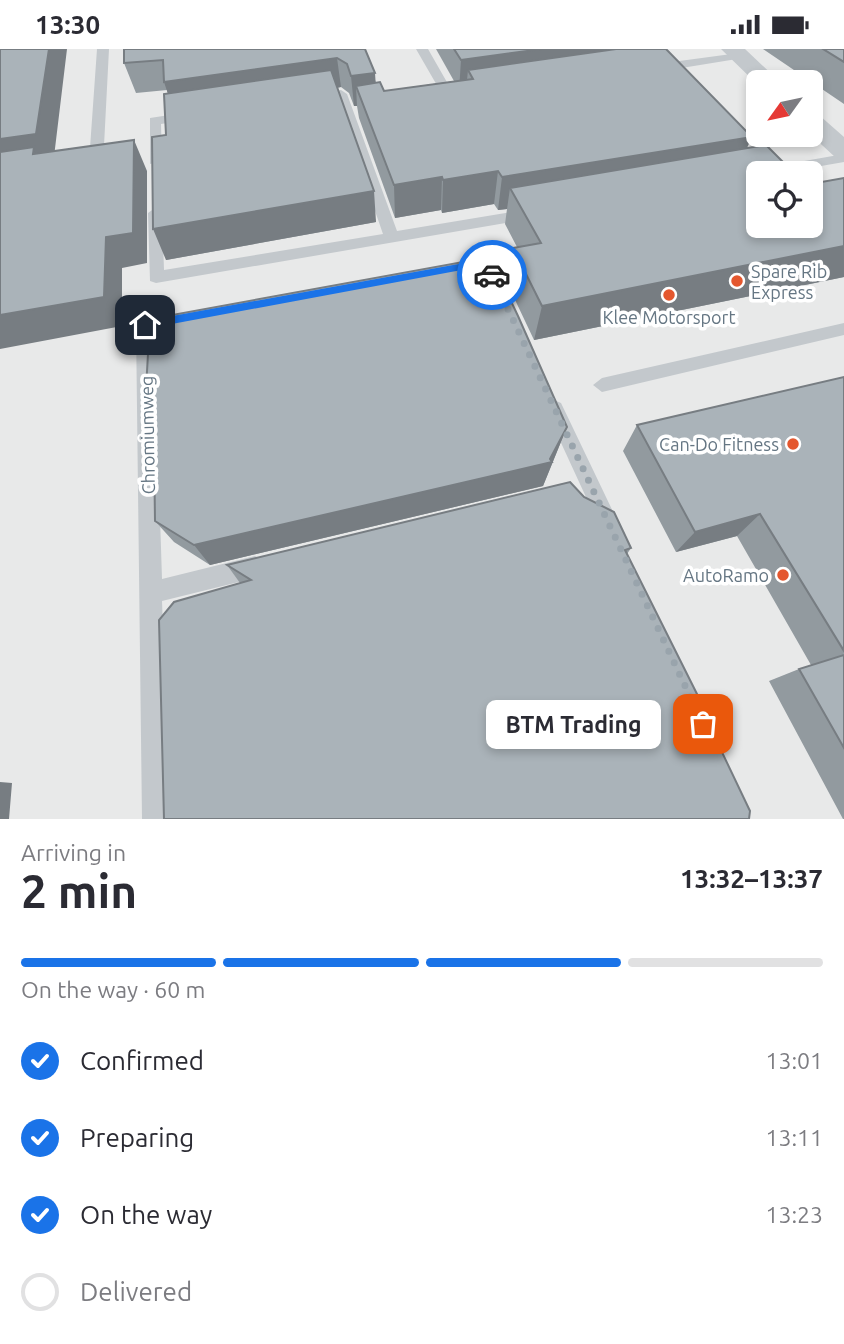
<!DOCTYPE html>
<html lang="en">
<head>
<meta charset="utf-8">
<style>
	body { margin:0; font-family:Ubuntu,sans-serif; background:#f2f2f3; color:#2b2b33; height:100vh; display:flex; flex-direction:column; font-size:26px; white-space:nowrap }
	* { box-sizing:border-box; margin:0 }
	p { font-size:23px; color:#7c7c81 }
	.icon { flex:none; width:38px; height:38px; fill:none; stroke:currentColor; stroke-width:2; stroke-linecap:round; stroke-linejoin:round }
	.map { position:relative; height:770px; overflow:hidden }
	.sheet { display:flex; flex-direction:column; background:#fff; flex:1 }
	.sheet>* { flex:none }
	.needle { width:46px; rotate:237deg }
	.buttons { position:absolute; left:746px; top:21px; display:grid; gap:14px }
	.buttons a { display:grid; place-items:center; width:77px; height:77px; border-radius:10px; background:#fff; box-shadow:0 4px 10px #0003; font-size:35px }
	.pin { position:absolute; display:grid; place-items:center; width:60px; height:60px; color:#fff; margin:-30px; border-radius:14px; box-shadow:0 4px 10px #0006 }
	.courier { position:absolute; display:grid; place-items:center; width:70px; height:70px; margin:-35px; border:5px solid #1a73e8; border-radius:50%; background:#fff; color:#222; box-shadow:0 2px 9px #0007 }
	.bubble { position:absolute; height:49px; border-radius:10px; background:#fff; box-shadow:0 4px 10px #0003; font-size:23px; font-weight:600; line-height:49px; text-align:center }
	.head em { font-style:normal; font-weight:600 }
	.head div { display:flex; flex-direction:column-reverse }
	.head { display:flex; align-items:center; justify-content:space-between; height:119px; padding:0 21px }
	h1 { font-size:46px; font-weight:600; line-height:52px }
	.bar { display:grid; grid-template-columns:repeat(4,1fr); gap:10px 7px; align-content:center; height:84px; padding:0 21px }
	.bar i { height:9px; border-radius:5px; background:#e1e1e2 }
	.bar .selected { background:#1a73e8 }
	.bar p { grid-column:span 4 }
	ol { padding:0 21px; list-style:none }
	li { display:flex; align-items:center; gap:21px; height:77px }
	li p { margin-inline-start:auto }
	li .icon { padding:7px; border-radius:50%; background:#1a73e8; color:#fff; stroke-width:4 }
	li:last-child { color:#7c7c81 }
	li i { width:38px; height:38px; border:4px solid #e1e1e2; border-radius:50% }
	.status { display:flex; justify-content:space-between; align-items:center; height:49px; padding:0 35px; background:#fff; direction:ltr }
	.status svg { height:19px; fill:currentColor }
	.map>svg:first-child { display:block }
	.built { fill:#e8e9e9; fill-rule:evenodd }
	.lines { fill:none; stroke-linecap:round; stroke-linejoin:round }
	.lane { fill:#c3c8cc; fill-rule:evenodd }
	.street { fill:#c3c8cc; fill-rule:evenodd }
	.wall { fill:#929a9f }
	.shaded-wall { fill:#777d82 }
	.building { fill:#aab3b9; stroke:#777d82; stroke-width:2 }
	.route { fill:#1a73e8 }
	.done { stroke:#99a4ac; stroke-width:7; stroke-dasharray:0 12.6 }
	.poi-dot { fill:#e4572e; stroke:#fff; stroke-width:2.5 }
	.labels { text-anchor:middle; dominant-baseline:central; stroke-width:7; stroke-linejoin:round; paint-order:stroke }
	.poi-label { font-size:18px; fill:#657683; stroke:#fff; text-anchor:end }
	.street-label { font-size:18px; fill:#657683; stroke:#fff }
</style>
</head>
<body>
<div class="status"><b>13:30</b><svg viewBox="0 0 49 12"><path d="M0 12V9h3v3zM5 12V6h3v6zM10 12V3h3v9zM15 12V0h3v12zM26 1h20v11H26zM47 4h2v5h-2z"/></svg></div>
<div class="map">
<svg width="844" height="770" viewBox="0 0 844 770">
	<rect width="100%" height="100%" fill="#fafaf8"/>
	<path class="built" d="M 0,0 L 844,0 L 844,770 L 0,770 ZM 758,33 L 810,33 L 810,86 L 758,86 ZM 758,124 L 810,124 L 810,177 L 758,177 Z"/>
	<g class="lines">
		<path class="lane" d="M 97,0 L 109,0 L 103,116 L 91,121 L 84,117 L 89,113 Z
			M 416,0 L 428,0 L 456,49 L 454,52 L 446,52 Z
			M 739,4 L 745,7 L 743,9 L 657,23 L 651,19 L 657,15 Z
			M 341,41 L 347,45 L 397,182 L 529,160 L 536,165 L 529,170 L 156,234 L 150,232 L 148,164 L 155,159 L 162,164 L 164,221 L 383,185 L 336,49 L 316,53 L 310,49 Z
			M 189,63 L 195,67 L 193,70 L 161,75 L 162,112 L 150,115 L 150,69 Z
			M 844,105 L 844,113 L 781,124 L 758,124 L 758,128 L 752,124 L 759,120 Z
			M 174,265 L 180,267 L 182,271 L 180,275 L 154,281 L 162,530 L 255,507 L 263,511 L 266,518 L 263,525 L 255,529 L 162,552 L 170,770 L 142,770 L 136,276 L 145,270 Z
			M 844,274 L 844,286 L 602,343 L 593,336 L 602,329 Z
			M 554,351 L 561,354 L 617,471 L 621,478 L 617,485 L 610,488 L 603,485 L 545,359 L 547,354 Z"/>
		<path class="street" d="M 721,0 L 745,0 L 780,33 L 758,33 L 758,36 Z
			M 810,63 L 819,66 L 844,88 L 844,110 L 835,108 L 810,85 Z"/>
	</g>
	<path class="wall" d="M 124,0 L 365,0 L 376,34 L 384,42 L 454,32 L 436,0 L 666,0 L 747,99 L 758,177 L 844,129 L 844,228 L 534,291 L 507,234 L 513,199 L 517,198 L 505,175 L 507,160 L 498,161 L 494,155 L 442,164 L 441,161 L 395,169 L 359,69 L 357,57 L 354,57 L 349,44 L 341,38 L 337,39 L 376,173 L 166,211 L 166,86 L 168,44 L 167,41 L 136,44 L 124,14 Z
		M 763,0 L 844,0 L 844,55 Z
		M 844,328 L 844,770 L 843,770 L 769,632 L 799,620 L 811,616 L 737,487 L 676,503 L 623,402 L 637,376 Z
		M 567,378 L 543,437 L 210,516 L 174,493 L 155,472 L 154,404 L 150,398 Z
		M 631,499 L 627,505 L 240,534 L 227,516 Z"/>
	<path class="shaded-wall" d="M 49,0 L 67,0 L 53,116 L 0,123 L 0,90 Z
		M 542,0 L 645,0 L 473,30 L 468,21 L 466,41 L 459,42 L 461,11 Z
		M 337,9 L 341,38 L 174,63 L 164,33 Z
		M 375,24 L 377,54 L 356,37 L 357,57 L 354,57 L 351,27 Z
		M 752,88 L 737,121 L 510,139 L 507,160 L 498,161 L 502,128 Z
		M 134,91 L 147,122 L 147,214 L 122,219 L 122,277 L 0,300 L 0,266 L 106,188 Z
		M 498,122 L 494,155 L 442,164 L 443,131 Z
		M 442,128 L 441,161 L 395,169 L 394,136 Z
		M 374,142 L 376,173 L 166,211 L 153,180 Z
		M 844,197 L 844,228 L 534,291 L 542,257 Z
		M 567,378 L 543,437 L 210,516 L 194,496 Z
		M 760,465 L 737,487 L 676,503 L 695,483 Z
		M 0,733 L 12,734 L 9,770 L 0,770 Z"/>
	<path class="building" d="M 0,0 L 49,0 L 36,85 L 0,90 Z
		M 124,0 L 365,0 L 375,24 L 351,27 L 347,15 L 337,9 L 164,33 L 163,11 L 124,14 Z
		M 454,0 L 542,0 L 461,11 Z
		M 616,0 L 666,0 L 752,88 L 502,128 L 498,122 L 443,131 L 442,128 L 394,136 L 356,37 L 380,33 L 384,42 L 473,30 L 468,21 Z
		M 823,0 L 844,0 L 844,13 Z
		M 331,21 L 374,142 L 153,180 L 152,88 L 166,86 L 164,45 Z
		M 134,91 L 133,184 L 106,188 L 104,248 L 0,266 L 0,103 L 34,98 L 33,105 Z
		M 766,96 L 794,124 L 758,124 L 758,177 L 810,177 L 810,135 L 844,129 L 844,197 L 542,257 L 513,199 L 541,194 L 510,139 Z
		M 490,208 L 518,267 L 567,378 L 550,410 L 552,413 L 194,496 L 155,472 L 154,396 L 150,398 L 152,366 L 146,340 L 150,270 Z
		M 844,328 L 844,602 L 760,465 L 695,483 L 637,376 Z
		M 570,433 L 584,448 L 614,463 L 631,499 L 625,501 L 713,677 L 710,678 L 750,762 L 749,770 L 164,770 L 159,571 L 174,553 L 251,531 L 227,516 Z
		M 844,606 L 844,699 L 799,620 Z"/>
	<path class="route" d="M 486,210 L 490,213 L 495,229 L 488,229 L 483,217 L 145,280 L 140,276 L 145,272 Z"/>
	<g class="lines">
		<path class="done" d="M 492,226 L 703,675"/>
	</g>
	<g class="poi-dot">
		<circle cx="737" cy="232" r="7"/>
		<circle cx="669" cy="246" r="7"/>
		<circle cx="793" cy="395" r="7"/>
		<circle cx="783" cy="526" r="7"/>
	</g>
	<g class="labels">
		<g class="poi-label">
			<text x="751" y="222" text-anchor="start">Spare Rib<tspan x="751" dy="21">Express</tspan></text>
			<text x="669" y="268" text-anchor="middle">Klee Motorsport</text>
			<text x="779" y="395">Can-Do Fitness</text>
			<text x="769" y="526">AutoRamo</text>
		</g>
		<g class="street-label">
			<text transform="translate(147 386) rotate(-91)">Chromiumweg</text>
		</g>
	</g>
</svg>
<div class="buttons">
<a><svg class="needle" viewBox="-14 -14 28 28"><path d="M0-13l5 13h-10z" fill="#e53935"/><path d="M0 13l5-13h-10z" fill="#7c7c81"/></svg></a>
<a><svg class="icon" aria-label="locate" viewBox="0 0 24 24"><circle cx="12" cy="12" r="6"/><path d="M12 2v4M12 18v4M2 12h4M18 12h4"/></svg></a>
</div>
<div class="pin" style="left:703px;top:675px;background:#ea580c"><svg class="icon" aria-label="bag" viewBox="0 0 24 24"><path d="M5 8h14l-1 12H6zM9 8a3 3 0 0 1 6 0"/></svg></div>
<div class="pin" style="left:145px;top:276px;background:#1f2937"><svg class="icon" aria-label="home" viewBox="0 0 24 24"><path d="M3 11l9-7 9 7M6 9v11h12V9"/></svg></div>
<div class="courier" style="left:492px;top:226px"><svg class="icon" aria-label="car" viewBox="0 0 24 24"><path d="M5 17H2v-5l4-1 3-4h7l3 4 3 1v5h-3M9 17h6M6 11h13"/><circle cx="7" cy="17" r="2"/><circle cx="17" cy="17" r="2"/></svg></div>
<div class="bubble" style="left:486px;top:651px;width:175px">BTM Trading</div>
</div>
<section class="sheet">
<div class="head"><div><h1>2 min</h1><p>Arriving in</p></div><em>13:32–13:37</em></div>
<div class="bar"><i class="selected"></i><i class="selected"></i><i class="selected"></i><i></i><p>On the way · 60 m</p></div>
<ol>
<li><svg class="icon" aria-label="check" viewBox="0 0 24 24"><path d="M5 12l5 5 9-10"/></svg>Confirmed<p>13:01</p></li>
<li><svg class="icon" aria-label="check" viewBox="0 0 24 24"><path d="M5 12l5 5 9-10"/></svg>Preparing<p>13:11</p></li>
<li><svg class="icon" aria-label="check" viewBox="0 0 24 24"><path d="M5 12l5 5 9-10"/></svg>On the way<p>13:23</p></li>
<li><i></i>Delivered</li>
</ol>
</section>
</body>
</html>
